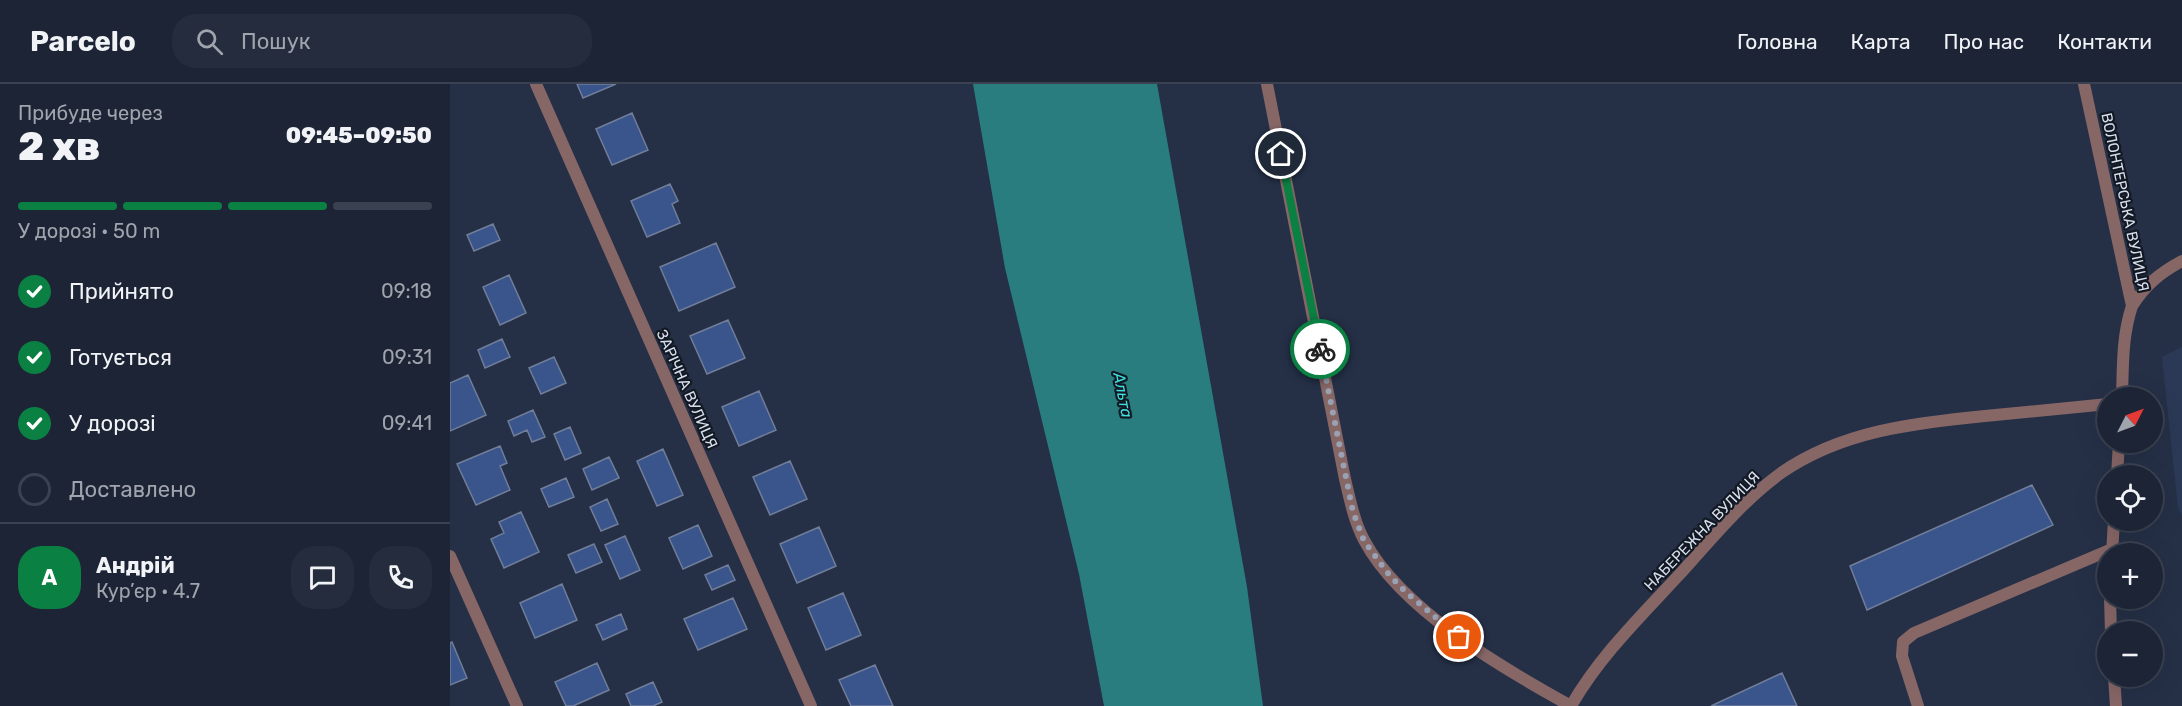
<!DOCTYPE html>
<html lang="uk">
<head>
<meta charset="utf-8">
<style>
	body { margin:0; font-family:Rubik,sans-serif; background:#252c3d; color:#f1f3f6; height:100vh; display:flex; flex-direction:column; font-size:22px; white-space:nowrap }
	* { box-sizing:border-box; margin:0 }
	p { font-size:20px; color:#a0a4ad }
	.icon { flex:none; width:33px; height:33px; fill:none; stroke:currentColor; stroke-width:2; stroke-linecap:round; stroke-linejoin:round }
	.map { position:relative; flex:1; overflow:hidden }
	.panel { display:flex; flex-direction:column; background:#1c2435; width:450px }
	.panel>* { flex:none }
	.needle { width:39px; rotate:48deg }
	.buttons { position:absolute; left:1647px; top:303px; display:grid; gap:12px }
	.buttons a { display:grid; place-items:center; width:66px; height:66px; border-radius:50%; background:#1c2435; box-shadow:0 6px 24px #0002,0 0 0 2px #3a4150; font-size:30px }
	.pin { position:absolute; display:grid; place-items:center; width:51px; height:51px; color:#fff; margin:-26px; border:3px solid #fff; border-radius:50%; box-shadow:0 2px 6px #0007 }
	.courier { position:absolute; display:grid; place-items:center; width:60px; height:60px; margin:-30px; border:4px solid #0b8043; border-radius:50%; background:#fff; color:#222; box-shadow:0 2px 8px #0007 }
	.headline em { font-style:normal; font-weight:800 }
	.headline div { display:flex; flex-direction:column-reverse }
	.headline { display:flex; align-items:center; justify-content:space-between; height:102px; padding:0 18px }
	h1 { font-size:39px; font-weight:800; line-height:45px }
	.bar { display:grid; grid-template-columns:repeat(4,1fr); gap:9px 6px; align-content:center; height:72px; padding:0 18px }
	.bar i { height:8px; border-radius:4px; background:#3a4150 }
	.bar .current { background:#0b8043 }
	.bar p { grid-column:span 4 }
	.line { display:flex; align-items:center; gap:15px; padding:0 18px; border-top:2px solid #3a4150 }
	.line div { flex:1 }
	.round { display:grid; place-items:center; flex:none; width:63px; height:63px; border-radius:24px; background:#252c3d }
	ol { padding:0 18px; list-style:none }
	li { display:flex; align-items:center; gap:18px; height:66px }
	li p { margin-inline-start:auto }
	li .icon { padding:6px; border-radius:50%; background:#0b8043; color:#fff; stroke-width:4 }
	li:last-child { color:#a0a4ad }
	li i { width:33px; height:33px; border:3px solid #3a4150; border-radius:50% }
	header { display:flex; align-items:center; gap:36px; box-sizing:border-box; height:84px; padding:0 30px; background:#1c2435; border-bottom:2px solid #3a4150 }
	header strong { font-size:28px }
	nav { display:flex; gap:33px; margin-inline-start:auto; font-size:21px }
	.search { width:420px; height:54px; background:#252c3d; display:flex; align-items:center; gap:15px; box-sizing:border-box; padding:0 21px; border-radius:24px; color:#a0a4ad; font-size:22px }
	main { display:flex; flex:1; min-height:0 }
	.map>svg:first-child { display:block }
	.built { fill:#2b3956 }
	.water { fill:#2a7d7e }
	.building { fill:#3a548c; stroke:#707e99; stroke-width:1.5 }
	.lines { fill:none; stroke-linecap:round; stroke-linejoin:round }
	.lane { stroke:#876666; stroke-width:12 }
	.street { stroke:#876666; stroke-width:12 }
	.done { stroke:#99a2b4; stroke-width:6; stroke-dasharray:0 10.8 }
	.route { stroke:#0b8043; stroke-width:8 }
	.labels { text-anchor:middle; dominant-baseline:central; stroke-width:4.5; stroke-linejoin:round; paint-order:stroke }
	.street-label { font-size:15px; fill:#d7dfee; stroke:#131923 }
	.water-label { font-size:16px; font-style:italic; fill:#3ddee0; stroke:#131923 }
</style>
</head>
<body>
<header>
<strong>Parcelo</strong>
<div class="search"><svg class="icon" aria-label="search" viewBox="0 0 24 24"><circle cx="10" cy="10" r="6"/><path d="M15 15l6 6"/></svg>Пошук</div>
<nav><a>Головна</a><a>Карта</a><a>Про нас</a><a>Контакти</a></nav>
</header>
<main>
<section class="panel">
<div class="headline"><div><h1>2 хв</h1><p>Прибуде через</p></div><em>09:45–09:50</em></div>
<div class="bar"><i class="current"></i><i class="current"></i><i class="current"></i><i></i><p>У дорозі · 50 m</p></div>
<ol>
<li><svg class="icon" aria-label="check" viewBox="0 0 24 24"><path d="M5 12l5 5 9-10"/></svg>Прийнято<p>09:18</p></li>
<li><svg class="icon" aria-label="check" viewBox="0 0 24 24"><path d="M5 12l5 5 9-10"/></svg>Готується<p>09:31</p></li>
<li><svg class="icon" aria-label="check" viewBox="0 0 24 24"><path d="M5 12l5 5 9-10"/></svg>У дорозі<p>09:41</p></li>
<li><i></i>Доставлено</li>
</ol>
<div class="line" style="height:108px"><b class="round" style="background:#0b8043;color:#fff">А</b><div><b>Андрій</b><p>Кур’єр · 4.7</p></div><a class="round"><svg class="icon" aria-label="chat" viewBox="0 0 24 24"><path d="M4 5h16v11H9l-5 4z"/></svg></a><a class="round"><svg class="icon" aria-label="phone" viewBox="0 0 24 24"><path d="M5 4h4l2 5-3 2q2 4 5 5l2-3 5 2v4C11 20 4 13 5 4z"/></svg></a></div>
</section>
<div class="map">
<svg width="1732" height="622" viewBox="0 0 1732 622">
	<rect width="100%" height="100%" fill="#253047"/>
	<path class="built" d="M 1732,263 L 1732,432 L 1728,424 L 1712,273 Z"/>
	<path class="water" d="M 523,0 L 707,0 L 797,503 L 813,622 L 654,622 L 629,490 L 555,184 Z"/>
	<path class="building" d="M 127,0 L 166,0 L 133,14 Z
		M 182,29 L 198,66 L 162,81 L 146,45 Z
		M 220,100 L 228,117 L 222,120 L 230,139 L 197,153 L 181,117 Z
		M 43,140 L 50,156 L 24,167 L 17,151 Z
		M 266,159 L 285,203 L 229,227 L 210,183 Z
		M 59,191 L 76,229 L 50,241 L 33,203 Z
		M 278,236 L 295,274 L 257,290 L 240,252 Z
		M 52,255 L 60,273 L 35,284 L 28,266 Z
		M 104,273 L 116,299 L 91,310 L 79,284 Z
		M 18,291 L 36,331 L 0,347 L 0,299 Z
		M 309,307 L 326,346 L 289,362 L 272,323 Z
		M 83,326 L 95,353 L 82,358 L 77,346 L 64,352 L 58,337 Z
		M 120,343 L 131,369 L 115,376 L 104,350 Z
		M 50,362 L 57,379 L 50,382 L 60,406 L 26,421 L 7,380 Z
		M 213,365 L 233,411 L 207,422 L 187,377 Z
		M 159,373 L 169,394 L 142,406 L 133,385 Z
		M 340,377 L 357,415 L 320,431 L 303,393 Z
		M 116,394 L 124,413 L 99,423 L 91,405 Z
		M 1582,401 L 1603,441 L 1417,526 L 1400,482 Z
		M 157,415 L 168,440 L 151,447 L 140,423 Z
		M 71,428 L 89,468 L 54,484 L 41,455 L 54,449 L 49,438 Z
		M 248,441 L 262,472 L 233,485 L 219,454 Z
		M 369,443 L 386,482 L 347,499 L 330,460 Z
		M 175,452 L 190,486 L 170,495 L 155,461 Z
		M 144,460 L 152,478 L 126,489 L 118,471 Z
		M 278,481 L 285,496 L 262,506 L 255,491 Z
		M 112,500 L 127,536 L 85,554 L 70,519 Z
		M 393,509 L 411,551 L 376,566 L 358,524 Z
		M 283,514 L 297,545 L 248,566 L 234,535 Z
		M 171,530 L 177,545 L 153,556 L 146,541 Z
		M 2,558 L 17,594 L 0,601 L 0,559 Z
		M 147,579 L 159,606 L 123,622 L 116,622 L 105,598 Z
		M 425,581 L 443,622 L 401,622 L 389,596 Z
		M 1332,589 L 1347,622 L 1261,622 Z
		M 203,598 L 212,618 L 203,622 L 181,622 L 176,610 Z"/>
	<g class="lines">
		<path class="lane" d="M 1468,622 L 1452,572 L 1453,558 L 1464,549 L 1662,465"/>
		<path class="street" d="M 86,0 L 361,622
			M 817,0 L 895,395 C 900,416 904,437 914,456 C 951,526 1054,585 1121,622
			M 1634,0 L 1682,222 C 1672,252 1673,282 1672,314
			M 1682,222 C 1695,201 1710,189 1732,177
			M 1667,392 L 1669,358
			M 1662,470 L 1664,436
			M 0,472 L 67,622
			M 1660,514 L 1661,548
			M 1664,592 L 1666,622
			M 1121,622 C 1149,573 1190,533 1228,492 C 1260,457 1292,417 1331,389 C 1391,347 1464,339 1535,332 C 1576,328 1617,324 1658,320"/>
	</g>
	<g class="lines">
		<path class="done" d="M 870,265 L 903,428 L 914,457 L 940,492 L 958,510 L 1009,553"/>
		<path class="route" d="M 831,70 L 870,265"/>
	</g>
	<g class="labels">
		<g class="street-label">
			<text transform="translate(1675 118) rotate(78)">ВОЛОНТЕРСЬКА ВУЛИЦЯ</text>
			<text transform="translate(237 305) rotate(66)">ЗАРІЧНА ВУЛИЦЯ</text>
			<text transform="translate(1252 447) rotate(-46)">НАБЕРЕЖНА ВУЛИЦЯ</text>
		</g>
		<g class="water-label">
			<text transform="translate(673 311) rotate(79)">Альта</text>
		</g>
	</g>
</svg>
<div class="buttons">
<a><svg class="needle" viewBox="-14 -14 28 28"><path d="M0-13l5 13h-10z" fill="#e53935"/><path d="M0 13l5-13h-10z" fill="#a0a4ad"/></svg></a>
<a><svg class="icon" aria-label="locate" viewBox="0 0 24 24"><circle cx="12" cy="12" r="6"/><path d="M12 2v4M12 18v4M2 12h4M18 12h4"/></svg></a>
<a>+</a>
<a>−</a>
</div>
<div class="pin" style="left:1009px;top:553px;background:#ea580c"><svg class="icon" aria-label="bag" viewBox="0 0 24 24"><path d="M5 8h14l-1 12H6zM9 8a3 3 0 0 1 6 0"/></svg></div>
<div class="pin" style="left:831px;top:70px;background:#1f2937"><svg class="icon" aria-label="home" viewBox="0 0 24 24"><path d="M3 11l9-7 9 7M6 9v11h12V9"/></svg></div>
<div class="courier" style="left:870px;top:265px"><svg class="icon" aria-label="bike" viewBox="0 0 24 24"><circle cx="6" cy="16" r="4"/><circle cx="18" cy="16" r="4"/><path d="M6 16l4-8h5l3 8M10 8l3 8H6M13 5h3"/></svg></div>
</div>
</main>
</body>
</html>
